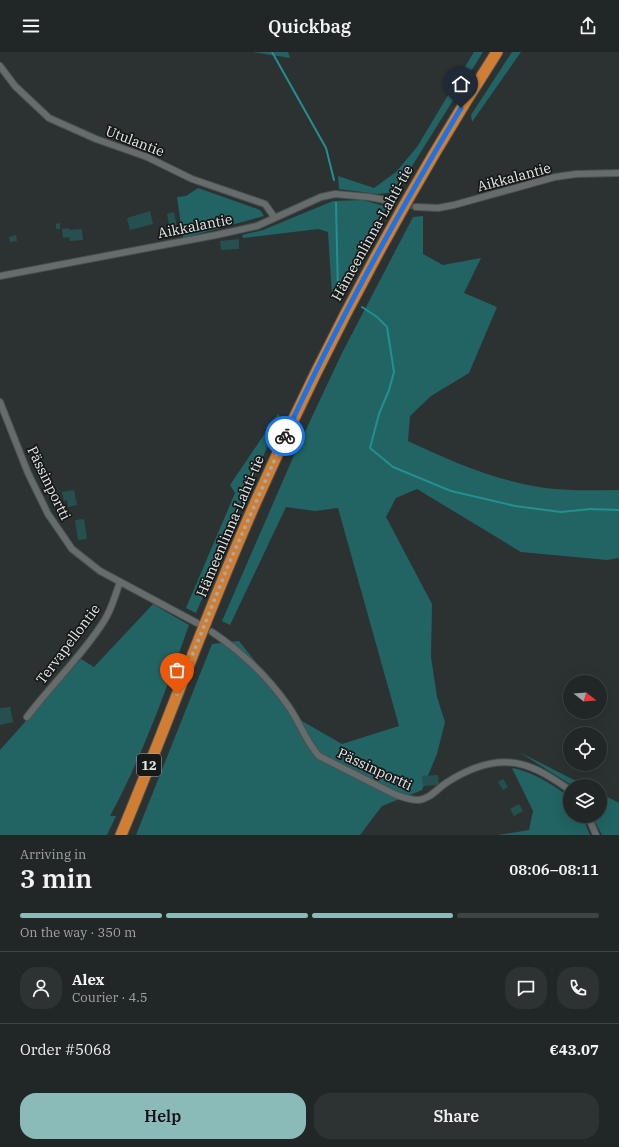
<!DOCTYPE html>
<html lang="en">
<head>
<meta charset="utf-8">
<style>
	body { margin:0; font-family:"IBM Plex Serif",serif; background:#2d3232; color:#f1f3f6; height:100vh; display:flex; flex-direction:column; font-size:15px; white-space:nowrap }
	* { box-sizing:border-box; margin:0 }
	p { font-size:13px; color:#a2a5a7 }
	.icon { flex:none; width:22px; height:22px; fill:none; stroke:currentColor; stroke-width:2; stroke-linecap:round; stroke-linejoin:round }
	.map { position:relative; height:783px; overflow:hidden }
	.details { display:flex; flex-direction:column; background:#212626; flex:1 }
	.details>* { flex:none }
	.needle { width:26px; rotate:107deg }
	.fabs { position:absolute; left:563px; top:623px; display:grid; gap:8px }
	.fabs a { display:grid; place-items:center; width:44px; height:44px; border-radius:50%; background:#212626; box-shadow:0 4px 16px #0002,0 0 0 1px #3e4343; font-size:20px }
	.pin { position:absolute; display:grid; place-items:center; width:34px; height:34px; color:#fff; margin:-41px -17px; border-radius:50% 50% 50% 0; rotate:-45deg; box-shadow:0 0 4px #0007 }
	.pin .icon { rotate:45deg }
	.courier { position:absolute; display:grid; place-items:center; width:40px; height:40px; margin:-20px; border:3px solid #1a73e8; border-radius:50%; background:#fff; color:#222; box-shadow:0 1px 5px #0007 }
	.headline em { font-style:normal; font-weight:600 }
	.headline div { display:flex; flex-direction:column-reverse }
	.headline { display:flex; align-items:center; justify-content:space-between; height:68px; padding:0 20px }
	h1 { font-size:26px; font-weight:600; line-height:30px }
	.bar { display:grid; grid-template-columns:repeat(4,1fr); gap:6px 4px; align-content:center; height:48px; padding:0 20px }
	.bar i { height:5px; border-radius:3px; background:#3e4343 }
	.bar .selected { background:#8bbbb9 }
	.bar p { grid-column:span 4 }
	.line { display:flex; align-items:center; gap:10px; padding:0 20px; border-top:1px solid #3e4343 }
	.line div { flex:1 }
	.round { display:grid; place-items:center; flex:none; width:42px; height:42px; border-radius:16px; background:#2d3232 }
	.primary-button { display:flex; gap:8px; margin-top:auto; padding:8px 20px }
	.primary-button a { flex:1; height:46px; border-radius:16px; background:#8bbbb9; color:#111; font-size:16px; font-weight:600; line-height:46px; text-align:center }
	.primary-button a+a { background:#2d3232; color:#f1f3f6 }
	header { display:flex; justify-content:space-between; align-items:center; height:52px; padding:0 20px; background:#212626; font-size:18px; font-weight:600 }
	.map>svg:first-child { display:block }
	.green { fill:#216463 }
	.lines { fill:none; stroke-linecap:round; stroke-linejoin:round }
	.stream { stroke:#239090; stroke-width:2 }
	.building { fill:#26504f }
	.street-tunnel { stroke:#484d4d; stroke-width:6; stroke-dasharray:6 3; stroke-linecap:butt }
	.street-casing { stroke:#4b504f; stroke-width:8 }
	.highway-casing { stroke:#4b504f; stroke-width:13 }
	.street { stroke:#666c6c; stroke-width:6 }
	.highway { stroke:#d07e34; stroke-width:11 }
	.done { stroke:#a5a9a9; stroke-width:4; stroke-dasharray:0 7.2 }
	.route { stroke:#1a73e8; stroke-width:5 }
	.labels { text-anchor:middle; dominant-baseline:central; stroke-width:3.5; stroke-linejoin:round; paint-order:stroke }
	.shield { fill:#171919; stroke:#a8abab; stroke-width:1 }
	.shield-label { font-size:13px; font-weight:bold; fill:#e6e9e9 }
	.street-label { font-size:14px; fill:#e6e9e9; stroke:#171919 }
</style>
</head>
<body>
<header><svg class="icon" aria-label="menu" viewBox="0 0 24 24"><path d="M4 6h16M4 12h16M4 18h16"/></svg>Quickbag<svg class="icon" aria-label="share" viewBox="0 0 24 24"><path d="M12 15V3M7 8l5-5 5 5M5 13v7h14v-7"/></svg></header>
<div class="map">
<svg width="619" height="783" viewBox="0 0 619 783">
	<rect width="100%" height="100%" fill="#2c3232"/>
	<path class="green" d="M 253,0 L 288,0 L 290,6 Z
		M 474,0 L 483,0 L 396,140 L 377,142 L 339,137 L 338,124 L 374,136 L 396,120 L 417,95 Z
		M 512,0 L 521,0 L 472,70 L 471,63 Z
		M 198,136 L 260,158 L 264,164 L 183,186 L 177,145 L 186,144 Z
		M 363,148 L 387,155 L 342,235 L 332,243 L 328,180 L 318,177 L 243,186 L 242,183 L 263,178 L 333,149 Z
		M 423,164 L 423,202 L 443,213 L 481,206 L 464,241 L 497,255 L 469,321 L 431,344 L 410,364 L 408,389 C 452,410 506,433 555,437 C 576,439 598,438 619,438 L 619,506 L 607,508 L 521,500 L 417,437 L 396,446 L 386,465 L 432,552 L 431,605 L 437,645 L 445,670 L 437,702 L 422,738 L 382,754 L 360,783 L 136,783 L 212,592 L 239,589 L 302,669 L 342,692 L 399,674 L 338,456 L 315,459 L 286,455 L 230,573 L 222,569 L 295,401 L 342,301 L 413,165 Z
		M 278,362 L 280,365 L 196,561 L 186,556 L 235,441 L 230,433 Z
		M 153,552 L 189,573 C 166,638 143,703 110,764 L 116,764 L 107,783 L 0,783 L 0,698 L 81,607 L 94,615 Z
		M 519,700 L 580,731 L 585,734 L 573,734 Z
		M 512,716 C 534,720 551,732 570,745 L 570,764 L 582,764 L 590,783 L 498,783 L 529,778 L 533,759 Z
		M 600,741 L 619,751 L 619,783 L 602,783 L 592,764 L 600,764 Z"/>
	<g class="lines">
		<path class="stream" d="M 272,0 L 326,96 L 334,128
			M 336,151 L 338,240
			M 362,255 L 377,265 L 387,275 L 394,320 L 389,338 L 379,362 L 370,396 L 393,415 L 451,439 L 515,454 L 561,460 L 591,457 L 619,458"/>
	</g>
	<path class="building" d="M 150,159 L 153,172 L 130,178 L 127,166 Z
		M 174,160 L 178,181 L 171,183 L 167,162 Z
		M 60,171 L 60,177 L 56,177 L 56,172 Z
		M 69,176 L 69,178 L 82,177 L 83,188 L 70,189 L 69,185 L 63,186 L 62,177 Z
		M 16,183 L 17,189 L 10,190 L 9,185 Z
		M 239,187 L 239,197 L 221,198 L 220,189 Z
		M 74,438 L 77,453 L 68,455 L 67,448 L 64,449 L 62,440 Z
		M 84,467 L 87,487 L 78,488 L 75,468 Z
		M 10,655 L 13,670 L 0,673 L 0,656 Z
		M 438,723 L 439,733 L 423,734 L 422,724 Z
		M 503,727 L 508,735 L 503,738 L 498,730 Z
		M 519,752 L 523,759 L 514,764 L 510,757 Z"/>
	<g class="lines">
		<path class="street-tunnel" d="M 391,149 L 416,155"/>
		<defs>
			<path id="street" d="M 0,14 L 15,34 L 49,66 L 96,87 L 147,105 L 192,127 L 265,152 L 275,166
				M 416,155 L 438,156 L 454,153 L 555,125 L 576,122 L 619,121
				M 0,224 L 216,183 L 257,174 L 321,145 L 335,142 L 369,145 L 391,149
				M 0,350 L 28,421 L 48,462 L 72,497 L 100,519 L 197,571
				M 212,580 C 242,600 268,625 289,655 C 300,671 306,690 319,704 L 394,742 C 402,745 409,748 418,748 C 430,747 437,737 446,731 C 469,716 497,705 524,713 C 541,718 555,728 570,738
				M 27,665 C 51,633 82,604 104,569 C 112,557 115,543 120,530
				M 588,764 L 596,783"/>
			<path id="highway" d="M 121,783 C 168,671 208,557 257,447 C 326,291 405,143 497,0"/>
		</defs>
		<use href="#street" class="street-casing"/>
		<use href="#highway" class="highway-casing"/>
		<use href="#street" class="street"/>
		<use href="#highway" class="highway"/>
	</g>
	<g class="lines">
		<path class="done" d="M 177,642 L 228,514 L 285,384"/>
		<path class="route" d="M 285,384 C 337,271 397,163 461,56"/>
	</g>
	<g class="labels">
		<rect class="shield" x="137" y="702" width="24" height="22" rx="3"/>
		<g class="shield-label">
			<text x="149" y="713">12</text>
		</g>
		<g class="street-label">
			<text transform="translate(135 89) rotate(21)">Utulantie</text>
			<text transform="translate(514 125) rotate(-15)">Aikkalantie</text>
			<text transform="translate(195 174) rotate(-11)">Aikkalantie</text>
			<text transform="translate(372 181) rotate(-61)">Hämeenlinna-Lahti-tie</text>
			<text transform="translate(49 431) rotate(64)">Pässinportti</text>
			<text transform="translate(230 474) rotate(-67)">Hämeenlinna-Lahti-tie</text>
			<text transform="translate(68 592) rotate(-53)">Tervapellontie</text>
			<text transform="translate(375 717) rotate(25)">Pässinportti</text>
		</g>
	</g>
</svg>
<div class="fabs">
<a><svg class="needle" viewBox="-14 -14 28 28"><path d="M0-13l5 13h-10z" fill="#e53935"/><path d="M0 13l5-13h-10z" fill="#a2a5a7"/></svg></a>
<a><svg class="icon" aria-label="locate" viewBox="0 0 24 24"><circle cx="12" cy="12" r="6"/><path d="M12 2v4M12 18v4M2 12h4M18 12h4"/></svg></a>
<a><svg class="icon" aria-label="layers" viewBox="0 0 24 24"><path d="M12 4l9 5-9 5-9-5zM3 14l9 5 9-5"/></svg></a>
</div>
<div class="pin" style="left:177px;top:642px;background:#ea580c"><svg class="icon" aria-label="bag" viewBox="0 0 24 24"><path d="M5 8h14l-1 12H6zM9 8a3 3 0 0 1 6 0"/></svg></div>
<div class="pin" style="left:461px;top:56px;background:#1f2937"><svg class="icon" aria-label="home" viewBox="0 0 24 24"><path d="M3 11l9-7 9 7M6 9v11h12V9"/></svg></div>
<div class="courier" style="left:285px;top:384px"><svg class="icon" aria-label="bike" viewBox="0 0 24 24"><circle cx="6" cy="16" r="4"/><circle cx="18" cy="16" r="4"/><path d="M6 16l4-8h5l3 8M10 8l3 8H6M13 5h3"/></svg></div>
</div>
<section class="details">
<div class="headline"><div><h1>3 min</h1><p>Arriving in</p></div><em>08:06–08:11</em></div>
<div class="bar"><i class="selected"></i><i class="selected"></i><i class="selected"></i><i></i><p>On the way · 350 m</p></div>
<div class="line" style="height:72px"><a class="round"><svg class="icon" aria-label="person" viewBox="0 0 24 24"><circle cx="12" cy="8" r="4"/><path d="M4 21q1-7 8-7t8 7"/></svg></a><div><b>Alex</b><p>Courier · 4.5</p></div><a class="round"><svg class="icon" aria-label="chat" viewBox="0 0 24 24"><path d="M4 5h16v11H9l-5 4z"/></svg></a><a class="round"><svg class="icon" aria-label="phone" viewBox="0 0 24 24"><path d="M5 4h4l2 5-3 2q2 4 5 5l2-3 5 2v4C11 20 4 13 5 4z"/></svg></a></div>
<div class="line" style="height:52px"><div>Order #5068</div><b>€43.07</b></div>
<div class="primary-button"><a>Help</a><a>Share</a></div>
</section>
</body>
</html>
